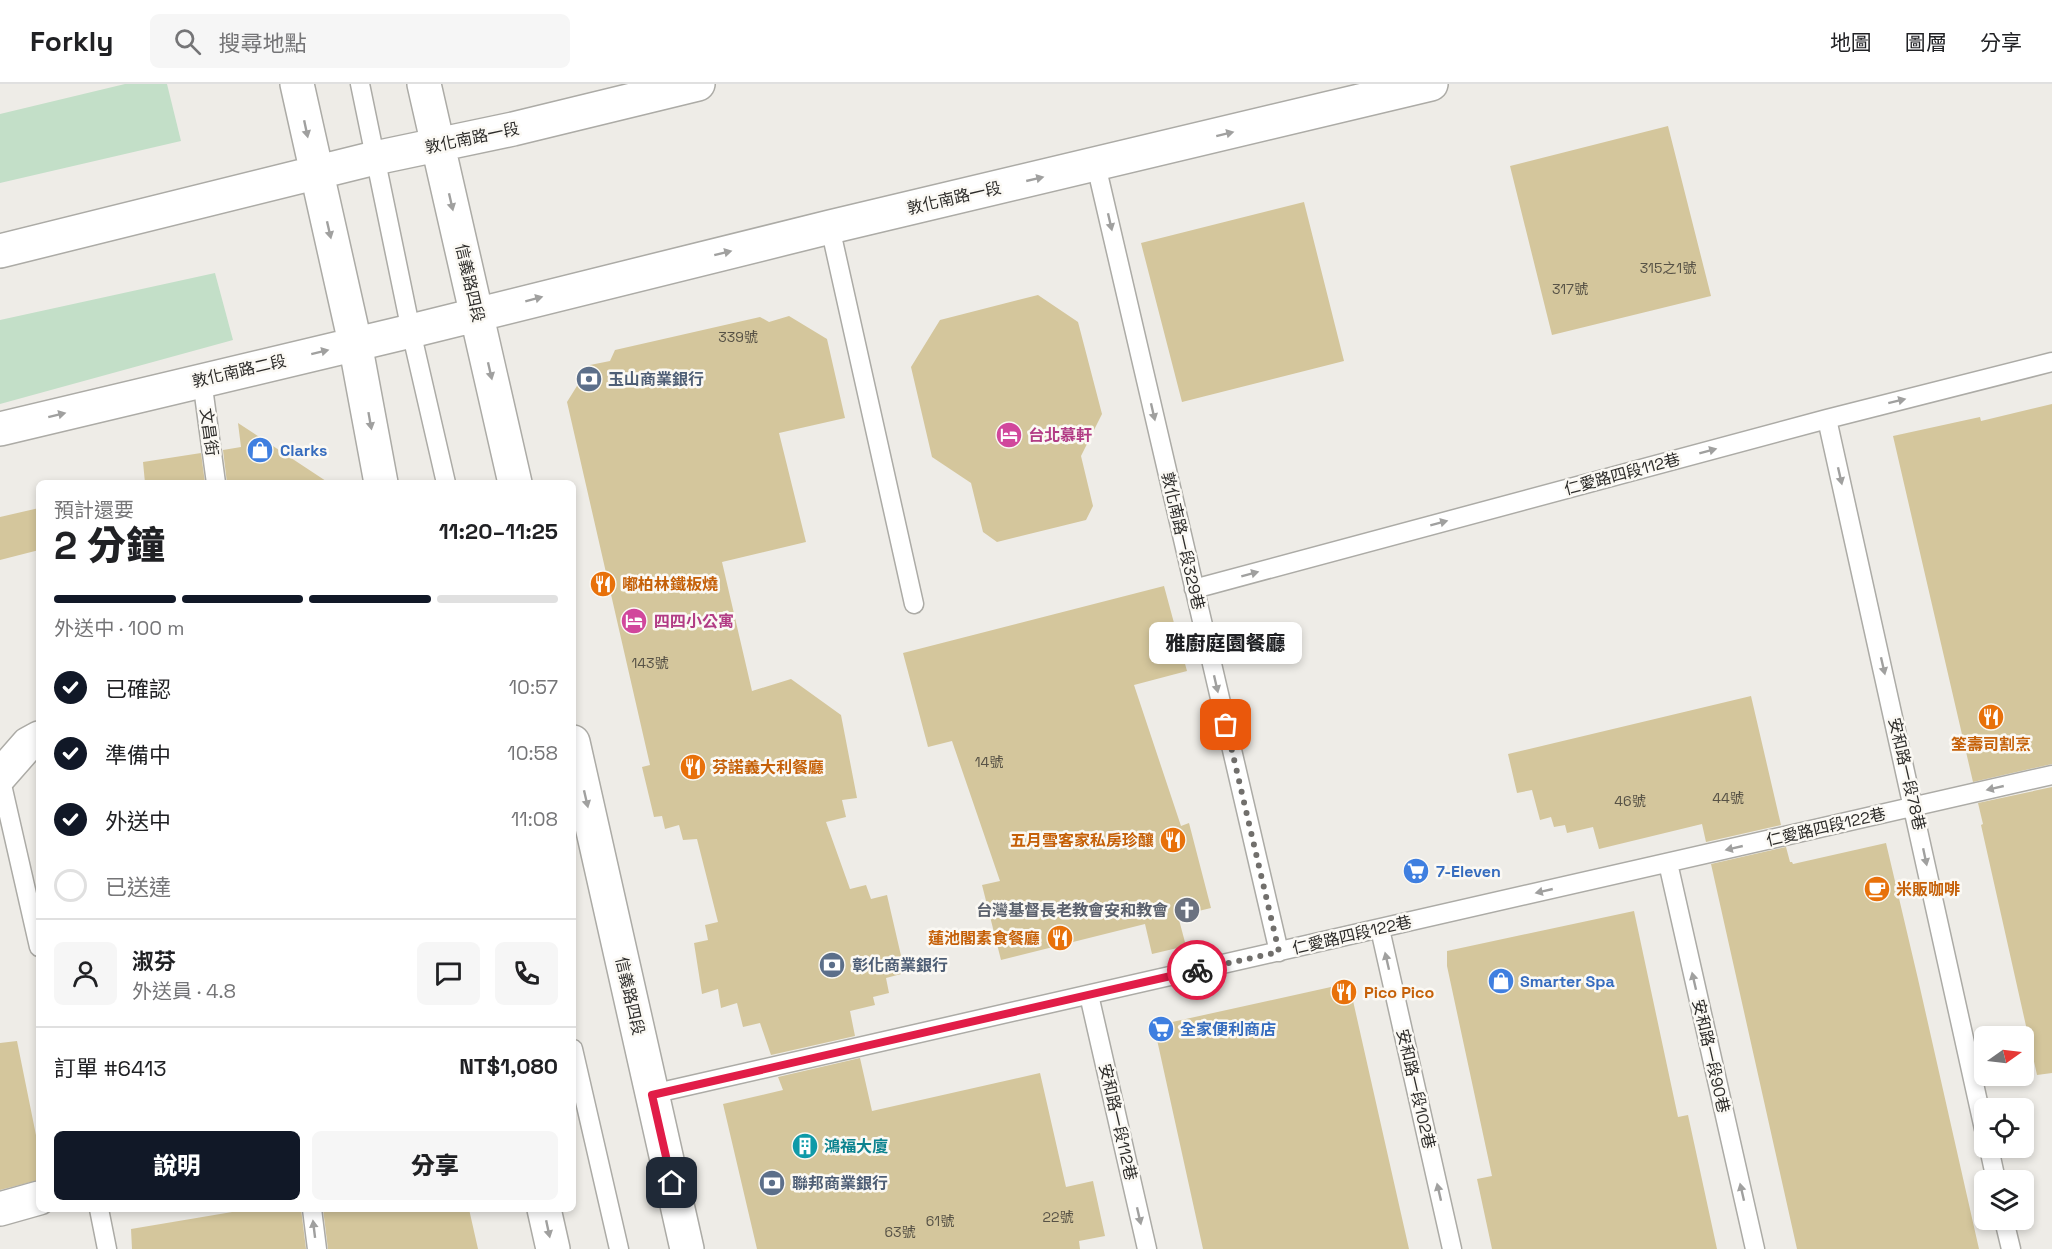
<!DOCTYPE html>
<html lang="zh-TW">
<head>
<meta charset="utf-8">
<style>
	body { margin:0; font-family:"Space Grotesk","Noto Sans TC",sans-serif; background:#f6f6f6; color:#202124; height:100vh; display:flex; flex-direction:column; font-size:22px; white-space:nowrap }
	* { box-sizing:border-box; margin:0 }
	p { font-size:20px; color:#757577 }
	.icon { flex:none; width:33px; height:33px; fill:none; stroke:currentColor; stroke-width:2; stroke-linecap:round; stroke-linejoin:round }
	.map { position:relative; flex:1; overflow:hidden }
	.panel { position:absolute; left:36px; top:396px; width:540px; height:732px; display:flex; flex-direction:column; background:#fff; border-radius:9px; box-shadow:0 3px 9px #0003 }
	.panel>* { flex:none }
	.needle { width:39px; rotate:76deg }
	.tools { position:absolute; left:1974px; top:942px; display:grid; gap:12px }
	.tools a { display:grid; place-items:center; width:60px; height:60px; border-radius:9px; background:#fff; box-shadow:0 3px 9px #0003; font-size:30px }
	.pin { position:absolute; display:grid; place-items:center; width:51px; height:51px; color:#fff; margin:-26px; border-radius:12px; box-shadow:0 3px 9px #0006 }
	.courier { position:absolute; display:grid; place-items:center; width:60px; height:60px; margin:-30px; border:4px solid #e11d48; border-radius:50%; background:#fff; color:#222; box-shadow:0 2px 8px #0007 }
	.bubble { position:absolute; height:42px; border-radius:9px; background:#fff; box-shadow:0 3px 9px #0003; font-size:20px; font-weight:800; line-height:42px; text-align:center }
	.headline em { font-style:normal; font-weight:800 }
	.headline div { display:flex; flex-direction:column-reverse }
	.headline { display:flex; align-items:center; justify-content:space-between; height:102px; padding:0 18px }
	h1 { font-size:39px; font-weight:800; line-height:45px }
	.bar { display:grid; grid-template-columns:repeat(4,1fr); gap:9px 6px; align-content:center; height:72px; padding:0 18px }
	.bar i { height:8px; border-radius:4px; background:#e0e0e0 }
	.bar .active { background:#111827 }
	.bar p { grid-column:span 4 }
	.line { display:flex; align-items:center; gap:15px; padding:0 18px; border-top:2px solid #e0e0e0 }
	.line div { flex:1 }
	.round { display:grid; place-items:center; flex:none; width:63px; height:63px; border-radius:9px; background:#f6f6f6 }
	ol { padding:0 18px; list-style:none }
	li { display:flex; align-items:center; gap:18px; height:66px }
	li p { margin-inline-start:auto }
	li .icon { padding:6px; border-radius:50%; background:#111827; color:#fff; stroke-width:4 }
	li:last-child { color:#757577 }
	li i { width:33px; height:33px; border:3px solid #e0e0e0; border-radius:50% }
	.button { display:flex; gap:12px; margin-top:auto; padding:12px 18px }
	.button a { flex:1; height:69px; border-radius:9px; background:#111827; color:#fff; font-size:24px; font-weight:800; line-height:69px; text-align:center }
	.button a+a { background:#f6f6f6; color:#202124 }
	header { display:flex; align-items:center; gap:36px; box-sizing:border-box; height:84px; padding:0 30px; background:#fff; border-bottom:2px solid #e0e0e0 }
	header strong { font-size:28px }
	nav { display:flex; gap:33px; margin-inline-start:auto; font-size:21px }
	.search { width:420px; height:54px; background:#f6f6f6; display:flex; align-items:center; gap:15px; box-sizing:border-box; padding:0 21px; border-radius:9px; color:#757577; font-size:22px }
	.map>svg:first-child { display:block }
	.green { fill:#c3dfc8 }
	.building { fill:#d4c69c }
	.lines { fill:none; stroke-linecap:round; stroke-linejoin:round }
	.service-casing { stroke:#acaba6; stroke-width:21 }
	.minor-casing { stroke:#acaba6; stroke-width:36 }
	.secondary-casing { stroke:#acaba6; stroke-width:36 }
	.service { stroke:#fff; stroke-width:18 }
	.minor { stroke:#fff; stroke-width:33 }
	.secondary { stroke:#fff; stroke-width:33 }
	.oneway { fill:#a0a09f }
	.done { stroke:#716f6c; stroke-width:6; stroke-dasharray:0 10.8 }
	.route { stroke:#e11d48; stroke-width:8 }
	.labels { text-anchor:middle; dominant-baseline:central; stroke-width:5; stroke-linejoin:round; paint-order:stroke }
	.number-label { font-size:14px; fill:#575246 }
	.street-label { font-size:16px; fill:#2d2c2a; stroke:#fbf9f4 }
	.service-label { font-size:16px; font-weight:bold; fill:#4e5e75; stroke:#fbf9f4; text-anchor:start }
	.hotel-label { font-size:16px; font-weight:bold; fill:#b23c85; stroke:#fbf9f4; text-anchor:start }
	.shop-label { font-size:16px; font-weight:bold; fill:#366cbe; stroke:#fbf9f4; text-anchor:start }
	.food-label { font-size:16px; font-weight:bold; fill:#c56008; stroke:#fbf9f4; text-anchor:start }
	.worship-label { font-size:16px; font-weight:bold; fill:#5b616d; stroke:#fbf9f4; text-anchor:end }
	.culture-label { font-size:16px; font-weight:bold; fill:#0d838f; stroke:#fbf9f4; text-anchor:start }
</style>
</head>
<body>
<header>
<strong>Forkly</strong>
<div class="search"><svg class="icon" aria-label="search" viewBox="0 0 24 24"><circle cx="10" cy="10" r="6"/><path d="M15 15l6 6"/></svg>搜尋地點</div>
<nav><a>地圖</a><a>圖層</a><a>分享</a></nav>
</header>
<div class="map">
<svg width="2052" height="1165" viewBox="0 0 2052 1165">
	<rect width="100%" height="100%" fill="#eeece7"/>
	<path class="green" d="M 125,0 L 167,0 L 181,57 L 0,99 L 0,30 Z
		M 215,189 L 233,256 L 0,320 L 0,236 Z"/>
	<path class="building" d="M 1668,42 L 1711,212 L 1552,251 L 1510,82 Z
		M 1304,118 L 1344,277 L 1182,318 L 1141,159 Z
		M 1038,211 L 1078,238 L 1102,330 L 1081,372 L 1093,422 L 1086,436 L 997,458 L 983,448 L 971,399 L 932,373 L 911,283 L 940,236 Z
		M 789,232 L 827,255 L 845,334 L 779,349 L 806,458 L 722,478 L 752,607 L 791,595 L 841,631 L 857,714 L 842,716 L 846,733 L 826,738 L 850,805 L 866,801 L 871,815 L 887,811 L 905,889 L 886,894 L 889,909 L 873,913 L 875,921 L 850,927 L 855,952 L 771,971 L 760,939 L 743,943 L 737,919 L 721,924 L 718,905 L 702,910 L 694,859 L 708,856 L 705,841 L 718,838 L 697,755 L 683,756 L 679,741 L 665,745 L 662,732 L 654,733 L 642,683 L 650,681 L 567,318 L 590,281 L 610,277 L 615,266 L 760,233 L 769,238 Z
		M 2052,320 L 2052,680 L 1973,698 L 1893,352 L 1980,333 L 1981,337 Z
		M 238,339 L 329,399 L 227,399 L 223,366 L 241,363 Z
		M 201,369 L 205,399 L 145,399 L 143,378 Z
		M 39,424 L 39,466 L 0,476 L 0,433 Z
		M 1164,502 L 1187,587 L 1134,601 L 1181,742 L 1189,739 L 1211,824 L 1178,832 L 1186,862 L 1152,870 L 1145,840 L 1001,876 L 982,801 L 1000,797 L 952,657 L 928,663 L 903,569 Z
		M 1751,612 L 1781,741 L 1706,758 L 1702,740 L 1599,765 L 1593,743 L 1567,749 L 1565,741 L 1554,743 L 1551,733 L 1540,736 L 1532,706 L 1517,709 L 1508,670 Z
		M 2052,703 L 2052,989 L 2037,991 L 1981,741 L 1983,740 L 1978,719 Z
		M 1886,759 L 1918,895 L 1979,1165 L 1797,1165 L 1711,780 L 1786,763 L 1790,778 L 1792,778 L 1793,780 Z
		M 1634,827 L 1678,1033 L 1688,1031 L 1717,1165 L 1492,1165 L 1477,1095 L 1492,1092 L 1447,882 L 1447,867 Z
		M 1349,899 L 1409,1165 L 1203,1165 L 1154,942 Z
		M 17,957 L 39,1066 L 39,1096 L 0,1106 L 0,959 Z
		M 860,974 L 872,1027 L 1040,989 L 1066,1103 L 1093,1097 L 1105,1152 L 1079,1157 L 1080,1165 L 757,1165 L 723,1020 L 783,1006 L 778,993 Z
		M 250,1125 L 301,1125 L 306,1165 L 132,1165 L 131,1145 Z
		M 323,1125 L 469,1125 L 478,1165 L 328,1165 Z"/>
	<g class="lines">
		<defs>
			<path id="service" d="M 360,0 L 411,247 L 446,399
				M 1096,81 L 1279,868
				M 830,143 L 914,520
				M 202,296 L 216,399
				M 1827,335 L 1984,1045
				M 1194,505 L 1827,335 L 2052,278
				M 0,692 L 39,863
				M 1668,779 L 1755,1165
				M 1380,845 L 1452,1165
				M 1089,911 L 1147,1165
				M 573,965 L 619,1165
				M 652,1010 L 2052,691
				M 1989,1064 L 1996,1096
				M 99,1125 L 107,1165
				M 312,1125 L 317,1165
				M 2004,1136 L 2011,1165"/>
			<path id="minor" d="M 0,692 L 28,660 L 39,654
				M 0,1125 L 39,1114"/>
			<path id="secondary" d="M 297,0 L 355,259 L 381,399
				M 424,0 L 515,399
				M 0,167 L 375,74 L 513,45 L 698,0
				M 0,345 L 411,247 L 830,143 L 1431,0
				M 573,658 L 687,1165
				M 544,1125 L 553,1165"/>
		</defs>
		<use href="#service" class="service-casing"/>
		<use href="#minor" class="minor-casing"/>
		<use href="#secondary" class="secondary-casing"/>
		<use href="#service" class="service"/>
		<use href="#minor" class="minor"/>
		<use href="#secondary" class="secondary"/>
	</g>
	<defs><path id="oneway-solid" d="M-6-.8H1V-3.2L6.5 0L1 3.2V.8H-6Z" transform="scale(1.5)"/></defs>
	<g class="oneway">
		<use href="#oneway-solid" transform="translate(306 45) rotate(78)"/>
		<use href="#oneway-solid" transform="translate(1225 50) rotate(-14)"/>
		<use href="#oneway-solid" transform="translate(1035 95) rotate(-13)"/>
		<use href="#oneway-solid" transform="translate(451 118) rotate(77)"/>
		<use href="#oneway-solid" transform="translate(1110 138) rotate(77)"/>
		<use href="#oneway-solid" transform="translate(329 146) rotate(77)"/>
		<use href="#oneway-solid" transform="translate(723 169) rotate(-14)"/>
		<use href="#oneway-solid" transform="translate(534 215) rotate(-15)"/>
		<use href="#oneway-solid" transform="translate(320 268) rotate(-14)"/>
		<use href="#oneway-solid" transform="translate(490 287) rotate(77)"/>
		<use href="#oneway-solid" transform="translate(1897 317) rotate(-14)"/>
		<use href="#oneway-solid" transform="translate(1153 328) rotate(77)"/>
		<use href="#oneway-solid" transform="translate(57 331) rotate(-14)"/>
		<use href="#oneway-solid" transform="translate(370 337) rotate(80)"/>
		<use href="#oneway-solid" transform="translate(1708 367) rotate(-15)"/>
		<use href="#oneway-solid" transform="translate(1840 392) rotate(77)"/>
		<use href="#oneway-solid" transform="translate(1439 439) rotate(-15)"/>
		<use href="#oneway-solid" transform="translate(1250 490) rotate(-15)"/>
		<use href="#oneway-solid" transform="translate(1883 582) rotate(77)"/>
		<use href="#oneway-solid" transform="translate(1216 600) rotate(77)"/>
		<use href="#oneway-solid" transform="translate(1995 704) rotate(167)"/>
		<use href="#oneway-solid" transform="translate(586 715) rotate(77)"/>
		<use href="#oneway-solid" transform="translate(1734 764) rotate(167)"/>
		<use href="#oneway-solid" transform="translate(1925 773) rotate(78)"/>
		<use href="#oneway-solid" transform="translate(1544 807) rotate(167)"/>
		<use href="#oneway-solid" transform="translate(1387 877) rotate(-103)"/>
		<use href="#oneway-solid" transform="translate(1694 897) rotate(-103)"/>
		<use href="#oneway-solid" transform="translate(1439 1108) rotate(-103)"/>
		<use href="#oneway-solid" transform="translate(1742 1108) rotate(-103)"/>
		<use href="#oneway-solid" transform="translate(1139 1132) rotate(77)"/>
		<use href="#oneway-solid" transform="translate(314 1145) rotate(-97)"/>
		<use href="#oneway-solid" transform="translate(548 1145) rotate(78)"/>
	</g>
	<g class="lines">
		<path class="done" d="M 1197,886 L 1279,868 L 1226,641"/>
		<path class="route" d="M 672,1099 L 652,1011 L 1197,886"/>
	</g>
	<defs>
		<symbol id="bank-disc" viewBox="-11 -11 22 22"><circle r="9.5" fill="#5c6f8a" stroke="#fbf9f4"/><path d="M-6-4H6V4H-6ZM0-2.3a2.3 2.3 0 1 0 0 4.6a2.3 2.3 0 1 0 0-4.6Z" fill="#fff"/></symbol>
		<symbol id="hotel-disc" viewBox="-11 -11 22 22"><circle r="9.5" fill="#d1479c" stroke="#fbf9f4"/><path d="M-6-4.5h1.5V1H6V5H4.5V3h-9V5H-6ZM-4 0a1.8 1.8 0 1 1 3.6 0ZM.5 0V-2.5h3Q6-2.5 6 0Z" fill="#fff"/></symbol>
		<symbol id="shop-disc" viewBox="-11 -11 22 22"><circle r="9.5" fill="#3f7fe0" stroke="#fbf9f4"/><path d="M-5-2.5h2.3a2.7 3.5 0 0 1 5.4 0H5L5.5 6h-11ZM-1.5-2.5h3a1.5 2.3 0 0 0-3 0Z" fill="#fff"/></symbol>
		<symbol id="restaurant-disc" viewBox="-11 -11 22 22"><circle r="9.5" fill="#e8710a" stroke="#fbf9f4"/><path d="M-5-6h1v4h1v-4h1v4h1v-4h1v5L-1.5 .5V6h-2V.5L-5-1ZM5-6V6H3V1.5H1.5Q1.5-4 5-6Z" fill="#fff"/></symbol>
		<symbol id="supermarket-disc" viewBox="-11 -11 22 22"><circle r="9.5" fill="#3f7fe0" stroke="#fbf9f4"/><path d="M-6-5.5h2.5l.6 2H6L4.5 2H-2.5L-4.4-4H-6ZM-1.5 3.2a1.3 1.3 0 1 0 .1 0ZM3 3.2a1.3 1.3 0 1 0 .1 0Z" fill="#fff"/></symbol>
		<symbol id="cafe-disc" viewBox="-11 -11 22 22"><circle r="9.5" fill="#e8710a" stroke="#fbf9f4"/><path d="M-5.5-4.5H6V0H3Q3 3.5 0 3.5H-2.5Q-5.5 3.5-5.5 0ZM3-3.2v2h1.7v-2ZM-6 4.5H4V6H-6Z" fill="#fff"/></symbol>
		<symbol id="church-disc" viewBox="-11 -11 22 22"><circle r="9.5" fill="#6b7280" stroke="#fbf9f4"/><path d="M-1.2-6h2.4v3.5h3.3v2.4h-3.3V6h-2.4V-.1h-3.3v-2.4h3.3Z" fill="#fff"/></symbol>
		<symbol id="building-disc" viewBox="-11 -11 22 22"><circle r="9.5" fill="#0f9aa8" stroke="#fbf9f4"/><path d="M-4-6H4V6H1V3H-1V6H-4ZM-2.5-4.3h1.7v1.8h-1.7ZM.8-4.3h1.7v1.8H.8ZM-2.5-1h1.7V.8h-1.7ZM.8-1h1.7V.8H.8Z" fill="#fff"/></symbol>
	</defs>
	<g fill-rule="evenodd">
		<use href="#bank-disc" x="574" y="280" width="30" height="30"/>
		<use href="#hotel-disc" x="994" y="336" width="30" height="30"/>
		<use href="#shop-disc" x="245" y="351" width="30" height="30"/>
		<use href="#restaurant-disc" x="588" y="485" width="30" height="30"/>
		<use href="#hotel-disc" x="619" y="522" width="30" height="30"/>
		<use href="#restaurant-disc" x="1976" y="618" width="30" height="30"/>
		<use href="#restaurant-disc" x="678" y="668" width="30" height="30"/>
		<use href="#restaurant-disc" x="1158" y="741" width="30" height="30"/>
		<use href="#supermarket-disc" x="1401" y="772" width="30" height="30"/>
		<use href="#cafe-disc" x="1862" y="790" width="30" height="30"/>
		<use href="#church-disc" x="1172" y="811" width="30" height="30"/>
		<use href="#restaurant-disc" x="1045" y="839" width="30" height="30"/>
		<use href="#bank-disc" x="817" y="866" width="30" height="30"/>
		<use href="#shop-disc" x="1486" y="882" width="30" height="30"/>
		<use href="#restaurant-disc" x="1329" y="893" width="30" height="30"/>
		<use href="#supermarket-disc" x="1146" y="930" width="30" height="30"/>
		<use href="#building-disc" x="790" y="1047" width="30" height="30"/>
		<use href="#bank-disc" x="757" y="1084" width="30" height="30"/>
	</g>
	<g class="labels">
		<g class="number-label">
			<text x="1668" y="184">315之1號</text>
			<text x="1570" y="205">317號</text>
			<text x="738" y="253">339號</text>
			<text x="650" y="579">143號</text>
			<text x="989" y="678">14號</text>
			<text x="1728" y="714">44號</text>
			<text x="1630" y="717">46號</text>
			<text x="1058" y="1133">22號</text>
			<text x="940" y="1137">61號</text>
			<text x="900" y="1148">63號</text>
		</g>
		<g class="street-label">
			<text transform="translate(472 54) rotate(-12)">敦化南路一段</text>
			<text transform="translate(954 114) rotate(-13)">敦化南路一段</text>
			<text transform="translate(470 199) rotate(77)">信義路四段</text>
			<text transform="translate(239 287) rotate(-13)">敦化南路二段</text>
			<text transform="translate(209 348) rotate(82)">文昌街</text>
			<text transform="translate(1622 390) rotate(-15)">仁愛路四段112巷</text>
			<text transform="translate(1183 457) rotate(77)">敦化南路一段329巷</text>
			<text transform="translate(1907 690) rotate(77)">安和路一段78巷</text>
			<text transform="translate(1826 743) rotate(-13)">仁愛路四段122巷</text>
			<text transform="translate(1352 851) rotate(-13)">仁愛路四段122巷</text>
			<text transform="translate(630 912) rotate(77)">信義路四段</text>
			<text transform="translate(1711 972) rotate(77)">安和路一段90巷</text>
			<text transform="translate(1416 1005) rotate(77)">安和路一段102巷</text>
			<text transform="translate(1118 1038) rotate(77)">安和路一段112巷</text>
		</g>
		<g class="service-label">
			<text x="608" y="295">玉山商業銀行</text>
			<text x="852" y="881">彰化商業銀行</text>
			<text x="792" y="1099">聯邦商業銀行</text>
		</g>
		<g class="hotel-label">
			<text x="1028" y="351">台北慕軒</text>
			<text x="654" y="537">四四小公寓</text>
		</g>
		<g class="shop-label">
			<text x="280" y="366">Clarks</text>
			<text x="1436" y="787">7-Eleven</text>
			<text x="1520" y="897">Smarter Spa</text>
			<text x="1180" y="945">全家便利商店</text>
		</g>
		<g class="food-label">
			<text x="622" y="500">嘟柏林鐵板燒</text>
			<text x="1991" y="660" text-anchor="middle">筌壽司割烹</text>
			<text x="712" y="683">芬諾義大利餐廳</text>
			<text x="1154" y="756" text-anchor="end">五月雪客家私房珍釀</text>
			<text x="1896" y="805">米販咖啡</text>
			<text x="1040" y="854" text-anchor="end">蓮池閣素食餐廳</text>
			<text x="1364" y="908">Pico Pico</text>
		</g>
		<g class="worship-label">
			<text x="1168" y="826">台灣基督長老教會安和教會</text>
		</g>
		<g class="culture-label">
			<text x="824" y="1062">鴻福大廈</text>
		</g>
	</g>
</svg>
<div class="tools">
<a><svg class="needle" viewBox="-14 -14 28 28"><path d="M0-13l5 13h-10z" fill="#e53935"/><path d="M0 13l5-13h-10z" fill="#757577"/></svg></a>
<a><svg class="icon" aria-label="locate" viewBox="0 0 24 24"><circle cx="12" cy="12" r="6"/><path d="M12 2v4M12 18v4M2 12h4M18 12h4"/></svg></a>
<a><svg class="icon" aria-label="layers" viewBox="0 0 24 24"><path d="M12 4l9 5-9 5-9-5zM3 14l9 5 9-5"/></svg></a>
</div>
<div class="pin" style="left:1226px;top:641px;background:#ea580c"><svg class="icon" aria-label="bag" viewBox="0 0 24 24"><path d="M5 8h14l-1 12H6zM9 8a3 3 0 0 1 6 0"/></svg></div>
<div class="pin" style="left:672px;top:1099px;background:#1f2937"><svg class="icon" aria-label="home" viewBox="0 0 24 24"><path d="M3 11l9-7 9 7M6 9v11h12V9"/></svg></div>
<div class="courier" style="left:1197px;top:886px"><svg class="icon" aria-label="bike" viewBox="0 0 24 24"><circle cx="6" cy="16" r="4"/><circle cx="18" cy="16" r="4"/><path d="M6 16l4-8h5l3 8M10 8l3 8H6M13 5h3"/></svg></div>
<div class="bubble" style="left:1149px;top:538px;width:153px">雅廚庭園餐廳</div>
<section class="panel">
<div class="headline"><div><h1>2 分鐘</h1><p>預計還要</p></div><em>11:20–11:25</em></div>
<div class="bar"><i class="active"></i><i class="active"></i><i class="active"></i><i></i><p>外送中 · 100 m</p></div>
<ol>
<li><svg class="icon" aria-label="check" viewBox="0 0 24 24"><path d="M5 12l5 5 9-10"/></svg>已確認<p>10:57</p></li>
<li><svg class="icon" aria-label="check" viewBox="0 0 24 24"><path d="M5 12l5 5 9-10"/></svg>準備中<p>10:58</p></li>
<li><svg class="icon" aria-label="check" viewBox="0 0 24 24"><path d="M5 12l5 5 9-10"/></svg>外送中<p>11:08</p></li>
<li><i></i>已送達</li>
</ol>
<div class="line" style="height:108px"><a class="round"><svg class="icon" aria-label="person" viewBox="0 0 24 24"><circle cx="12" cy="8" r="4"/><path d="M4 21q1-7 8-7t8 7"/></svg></a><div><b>淑芬</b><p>外送員 · 4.8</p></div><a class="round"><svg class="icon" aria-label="chat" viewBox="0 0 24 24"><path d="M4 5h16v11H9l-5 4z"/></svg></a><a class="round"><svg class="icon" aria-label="phone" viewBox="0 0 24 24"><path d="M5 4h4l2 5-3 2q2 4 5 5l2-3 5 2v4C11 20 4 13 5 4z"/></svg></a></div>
<div class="line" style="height:78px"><div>訂單 #6413</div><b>NT$1,080</b></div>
<div class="button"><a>說明</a><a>分享</a></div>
</section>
</div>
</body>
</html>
